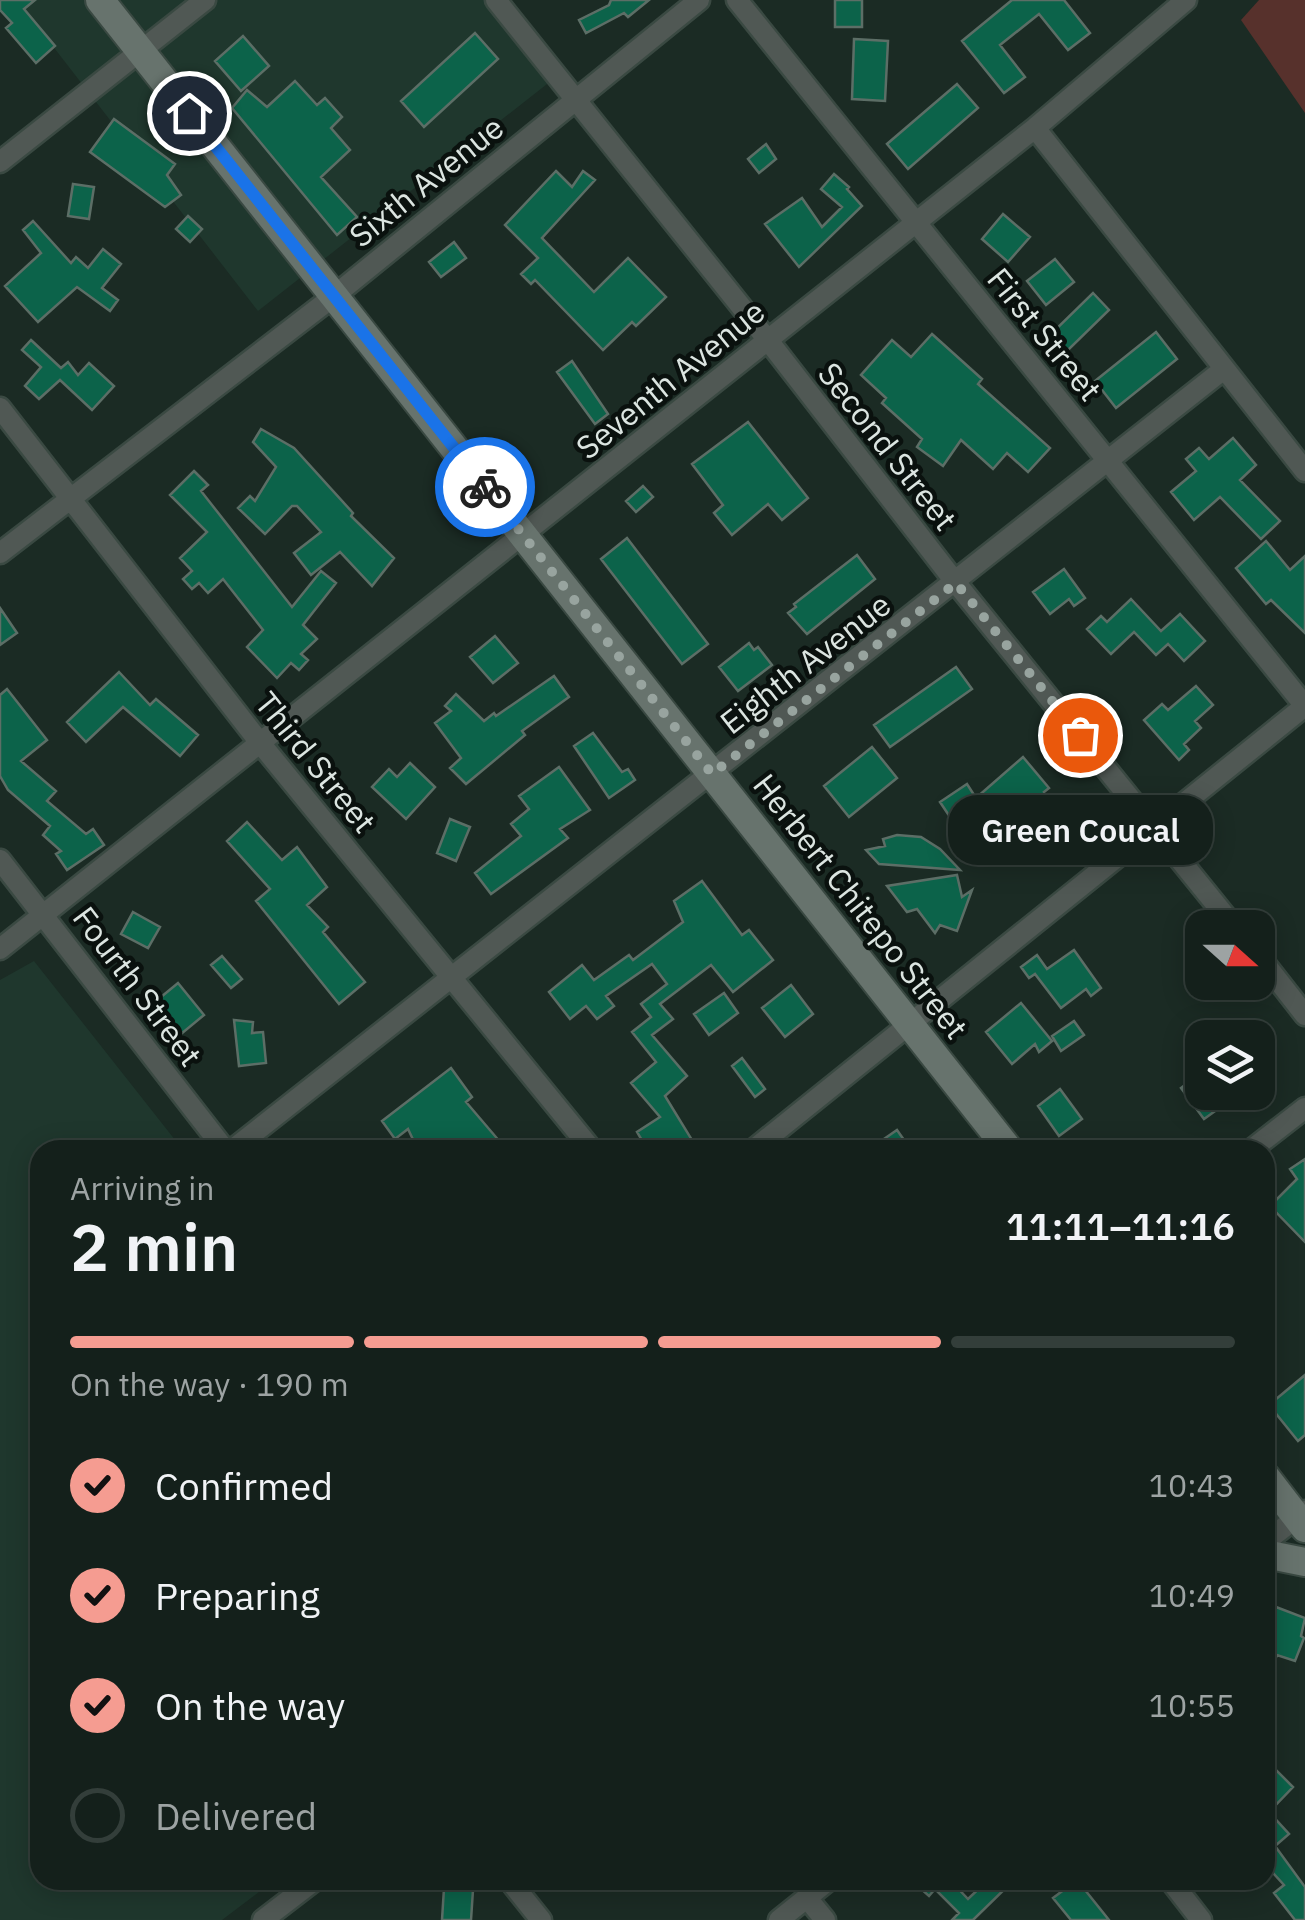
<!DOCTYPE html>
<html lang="en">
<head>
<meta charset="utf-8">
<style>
	body { margin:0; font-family:"IBM Plex Sans",sans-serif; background:#212d28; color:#f1f3f6; height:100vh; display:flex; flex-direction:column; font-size:38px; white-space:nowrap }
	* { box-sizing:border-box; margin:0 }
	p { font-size:32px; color:#9da3a3 }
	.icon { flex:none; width:55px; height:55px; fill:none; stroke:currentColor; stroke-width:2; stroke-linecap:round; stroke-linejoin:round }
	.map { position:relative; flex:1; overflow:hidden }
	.details { position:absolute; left:30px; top:1140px; width:1245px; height:750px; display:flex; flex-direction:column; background:#14201b; border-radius:30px; box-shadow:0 5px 25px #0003,0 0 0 2px #333e3a }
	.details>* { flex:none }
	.needle { width:65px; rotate:111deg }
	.fabs { position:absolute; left:1185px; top:910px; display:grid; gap:20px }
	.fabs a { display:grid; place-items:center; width:90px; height:90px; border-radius:20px; background:#14201b; box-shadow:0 5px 25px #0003,0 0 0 2px #333e3a; font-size:50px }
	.pin { position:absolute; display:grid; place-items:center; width:85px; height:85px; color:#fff; margin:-42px; border:5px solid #fff; border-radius:50%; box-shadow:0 2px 10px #0007 }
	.courier { position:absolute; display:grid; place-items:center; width:100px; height:100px; margin:-50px; border:8px solid #1a73e8; border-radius:50%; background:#fff; color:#222; box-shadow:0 2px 12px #0007 }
	.bubble { position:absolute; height:70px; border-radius:30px; background:#14201b; box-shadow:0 5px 25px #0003,0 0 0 2px #333e3a; font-size:32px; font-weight:600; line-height:70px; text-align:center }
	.head em { font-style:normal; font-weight:600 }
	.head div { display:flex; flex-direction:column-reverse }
	.head { display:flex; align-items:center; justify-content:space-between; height:170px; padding:0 40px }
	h1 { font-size:65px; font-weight:600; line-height:75px }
	.bar { display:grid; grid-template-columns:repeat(4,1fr); gap:15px 10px; align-content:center; height:120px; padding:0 40px }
	.bar i { height:12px; border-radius:8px; background:#333e3a }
	.bar .active { background:#f59c91 }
	.bar p { grid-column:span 4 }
	ol { padding:0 40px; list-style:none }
	li { display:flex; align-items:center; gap:30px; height:110px }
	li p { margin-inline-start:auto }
	li .icon { padding:10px; border-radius:50%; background:#f59c91; color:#111; stroke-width:4 }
	li:last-child { color:#9da3a3 }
	li i { width:55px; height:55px; border:5px solid #333e3a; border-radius:50% }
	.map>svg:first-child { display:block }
	.built { fill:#1f372d }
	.green { fill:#57312c }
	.building { fill:#0c634a; stroke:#5c6e66; stroke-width:2.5 }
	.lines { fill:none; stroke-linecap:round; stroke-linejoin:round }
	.street-casing { stroke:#3a4942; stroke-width:25 }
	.secondary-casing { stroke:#3a4942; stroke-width:32 }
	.street { stroke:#505854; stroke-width:20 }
	.secondary { stroke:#67736d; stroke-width:28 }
	.done { stroke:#98a49f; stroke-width:10; stroke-dasharray:0 18 }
	.route { stroke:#1a73e8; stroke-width:12 }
	.labels { text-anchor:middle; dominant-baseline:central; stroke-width:9; stroke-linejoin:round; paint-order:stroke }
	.street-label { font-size:32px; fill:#dce5e1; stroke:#0a110e }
</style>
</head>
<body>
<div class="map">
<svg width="1305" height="1920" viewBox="0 0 1305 1920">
	<rect width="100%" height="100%" fill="#1b2b24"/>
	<path class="built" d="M 17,0 L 494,0 L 556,77 L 258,311 Z
		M 34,961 L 183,1150 L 40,1150 L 40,1880 L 275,1880 L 222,1920 L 0,1920 L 0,980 Z"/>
	<path class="green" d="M 1259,0 L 1305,0 L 1305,113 L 1241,20 Z"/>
	<path class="building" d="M 0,0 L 35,0 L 24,9 L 55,46 L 36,63 L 6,28 L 12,23 L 0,10 Z
		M 611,0 L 649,0 L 628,17 L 624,13 L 586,33 L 579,20 L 609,5 Z
		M 835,0 L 862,0 L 862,27 L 835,27 Z
		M 1012,0 L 1064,0 L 1090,33 L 1068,50 L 1039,14 L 1000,45 L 1025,77 L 1004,93 L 962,41 Z
		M 475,33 L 498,59 L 424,127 L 401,101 Z
		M 243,36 L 269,66 L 241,91 L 215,61 Z
		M 854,39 L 888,41 L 885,101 L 852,99 Z
		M 295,81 L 317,105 L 325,98 L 342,117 L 331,128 L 350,150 L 321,177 L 357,217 L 337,235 L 232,108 L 247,90 L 267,107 Z
		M 957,84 L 978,108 L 908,169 L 887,144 Z
		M 114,119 L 175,164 L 167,175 L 181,195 L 165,207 L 90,152 Z
		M 766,144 L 776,159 L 759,173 L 748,159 Z
		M 556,171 L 572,187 L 583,171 L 595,180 L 542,238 L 594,292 L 628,258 L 666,297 L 636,326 L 632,322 L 603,350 L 535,280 L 531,284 L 521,274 L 538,258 L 505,225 Z
		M 834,174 L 849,187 L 847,189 L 862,206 L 799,267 L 765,224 L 802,198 L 822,227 L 842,207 L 821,189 Z
		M 73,184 L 94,187 L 89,219 L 68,216 Z
		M 1003,214 L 1030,237 L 1008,262 L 982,239 Z
		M 188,216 L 202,229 L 190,242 L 176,229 Z
		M 33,221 L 71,263 L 76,257 L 88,268 L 103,249 L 121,264 L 102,288 L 118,300 L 110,311 L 77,287 L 38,322 L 5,286 L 41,253 L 23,230 Z
		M 454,242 L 466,258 L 441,277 L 429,262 Z
		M 1055,259 L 1074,282 L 1046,305 L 1027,281 Z
		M 1093,293 L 1109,310 L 1066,352 L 1050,335 Z
		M 1156,332 L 1177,359 L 1116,408 L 1095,381 Z
		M 932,334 L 982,379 L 978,384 L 1050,448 L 1028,472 L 1007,453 L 993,469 L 961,440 L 943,466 L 917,447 L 922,439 L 882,403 L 886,398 L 861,375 L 892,340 L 911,357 Z
		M 31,340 L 61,368 L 68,362 L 78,375 L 89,363 L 114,386 L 92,410 L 60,380 L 39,399 L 25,386 L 41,367 L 22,350 Z
		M 572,361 L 608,414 L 595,424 L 557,372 Z
		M 748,422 L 808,498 L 782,520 L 768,504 L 732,535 L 714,513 L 723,505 L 692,464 Z
		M 261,429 L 294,448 L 353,513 L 351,516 L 394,558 L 372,586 L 340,552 L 311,575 L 294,553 L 321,532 L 297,506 L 292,506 L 265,534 L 238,508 L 250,496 L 255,501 L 276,467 L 253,442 Z
		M 1233,438 L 1256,465 L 1240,480 L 1280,521 L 1261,539 L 1220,497 L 1194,520 L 1171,492 L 1196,471 L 1186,459 L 1199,448 L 1209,459 Z
		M 194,471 L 208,485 L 201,491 L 292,607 L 321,571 L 336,583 L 303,625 L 317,639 L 301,654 L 308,660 L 299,670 L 291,663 L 277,678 L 247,647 L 263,630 L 223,579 L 208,593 L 199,583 L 192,589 L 183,579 L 192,571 L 180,558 L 207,532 L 170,495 Z
		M 643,486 L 653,497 L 636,512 L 626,501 Z
		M 627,538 L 708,644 L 682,664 L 601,559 Z
		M 1266,541 L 1290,570 L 1305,556 L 1305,633 L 1271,600 L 1266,604 L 1236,568 Z
		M 857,555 L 875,579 L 807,634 L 788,613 L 796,607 L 794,604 Z
		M 1064,569 L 1085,598 L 1074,606 L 1069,599 L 1050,614 L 1033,592 Z
		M 1131,599 L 1161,631 L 1180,614 L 1205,641 L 1184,661 L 1168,644 L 1156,655 L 1134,632 L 1111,654 L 1087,629 L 1101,616 L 1107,622 Z
		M 0,608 L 17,633 L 0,645 Z
		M 495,636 L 518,663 L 493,683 L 470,657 Z
		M 749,643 L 754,650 L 758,647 L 772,665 L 738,691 L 719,667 Z
		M 956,667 L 972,689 L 890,747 L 874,725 Z
		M 119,672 L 150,705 L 156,699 L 198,735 L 180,756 L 123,707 L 86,742 L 67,722 Z
		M 554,676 L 569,697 L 522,731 L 525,735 L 466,784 L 450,768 L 461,758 L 435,723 L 451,711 L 445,706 L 456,694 L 484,721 L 494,713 L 496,716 Z
		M 1196,686 L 1213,705 L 1195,721 L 1201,728 L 1184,744 L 1189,750 L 1179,760 L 1144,720 L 1162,704 L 1168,710 Z
		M 7,689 L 47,740 L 21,761 L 56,791 L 47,801 L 86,834 L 93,829 L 104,845 L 67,870 L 56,854 L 61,851 L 43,835 L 50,826 L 8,790 L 0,776 L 0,695 Z
		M 593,733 L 622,772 L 628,769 L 635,780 L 609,798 L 574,746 Z
		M 872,747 L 897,778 L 849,817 L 824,786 Z
		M 1023,757 L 1049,788 L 1044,792 L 1069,824 L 1050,838 L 1056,845 L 1040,858 L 1019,832 L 1031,822 L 1008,796 L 1002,802 L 999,797 L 956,826 L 940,802 L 967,784 L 976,798 Z
		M 410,763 L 435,787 L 406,819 L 372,787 L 389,769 L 397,777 Z
		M 559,767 L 590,810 L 560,829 L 568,838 L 491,894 L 475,873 L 521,836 L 511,824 L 529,809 L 519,796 Z
		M 450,819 L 470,827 L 456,861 L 437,853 Z
		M 247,822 L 282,860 L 297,847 L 327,887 L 307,905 L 328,927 L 323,932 L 365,982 L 339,1004 L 256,901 L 270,889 L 227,841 Z
		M 897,835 L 921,837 L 940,849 L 960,870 L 879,864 L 866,850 L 885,846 L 883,839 Z
		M 957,875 L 962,897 L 972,890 L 957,931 L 940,925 L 935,933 L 917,909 L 907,912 L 887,886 Z
		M 702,881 L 742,935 L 749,930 L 773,960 L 733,992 L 711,965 L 660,1004 L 673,1019 L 652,1035 L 687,1076 L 665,1096 L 692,1140 L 676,1150 L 661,1150 L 657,1143 L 647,1149 L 637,1132 L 660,1117 L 631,1083 L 656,1062 L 632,1032 L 651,1017 L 641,1004 L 667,984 L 652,964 L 606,996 L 614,1006 L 597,1019 L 586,1006 L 570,1019 L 549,992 L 582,965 L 594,980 L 629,955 L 633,960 L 683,922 L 674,901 Z
		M 133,912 L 160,927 L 148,948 L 121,934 Z
		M 1074,950 L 1101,988 L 1091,996 L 1086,989 L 1061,1008 L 1035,974 L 1029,978 L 1021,967 L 1037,955 L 1047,969 Z
		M 222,956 L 242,979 L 231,988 L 211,965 Z
		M 178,983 L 204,1015 L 181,1034 L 155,1002 Z
		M 791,985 L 813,1014 L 785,1037 L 762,1008 Z
		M 724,993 L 738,1013 L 709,1035 L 694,1014 Z
		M 1021,1003 L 1052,1041 L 1039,1052 L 1035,1044 L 1012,1064 L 986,1032 Z
		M 234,1020 L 253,1022 L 252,1033 L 263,1032 L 266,1063 L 239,1066 Z
		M 1074,1021 L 1084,1035 L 1061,1051 L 1052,1036 Z
		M 742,1058 L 765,1089 L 755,1097 L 732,1066 Z
		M 451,1068 L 472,1097 L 466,1102 L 501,1143 L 493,1150 L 418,1150 L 408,1129 L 395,1139 L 382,1121 Z
		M 1202,1072 L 1202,1092 L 1216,1092 L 1225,1104 L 1204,1119 L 1181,1088 Z
		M 1060,1089 L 1082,1119 L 1059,1136 L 1038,1106 Z
		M 897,1130 L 911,1150 L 868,1150 Z
		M 1305,1159 L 1305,1242 L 1270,1206 L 1297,1179 L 1290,1169 Z
		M 1305,1375 L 1305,1435 L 1298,1441 L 1269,1405 Z
		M 1276,1607 L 1305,1618 L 1301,1636 L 1304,1638 L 1295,1661 L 1277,1655 L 1265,1684 L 1265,1622 L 1270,1624 Z
		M 1265,1759 L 1293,1787 L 1269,1812 L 1289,1834 L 1275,1846 L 1305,1887 L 1305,1920 L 1295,1920 L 1274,1893 L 1284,1885 L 1265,1864 Z
		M 911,1880 L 950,1880 L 968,1899 L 988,1880 L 1014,1880 L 973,1920 L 952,1920 L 959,1913 L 935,1889 L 929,1896 Z
		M 1077,1880 L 1109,1920 L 1071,1920 L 1053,1898 Z
		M 444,1888 L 473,1890 L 471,1920 L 442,1920 Z"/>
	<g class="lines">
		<defs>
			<path id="street" d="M 496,0 L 767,339 L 956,583 L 1235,928
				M 737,0 L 1305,706 L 753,1150
				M 1035,128 L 1305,471
				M 0,162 L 205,0
				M 0,408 L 261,744 L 592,1150
				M 0,553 L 334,296 L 699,0
				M 0,860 L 225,1150
				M 0,949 L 1035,128 L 1186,0
				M 1258,955 L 1305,1015
				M 232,1150 L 1224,369
				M 1251,1150 L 1305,1108
				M 1265,1542 L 1305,1511
				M 509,1880 L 541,1920
				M 1170,1880 L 1201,1920
				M 807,1898 L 825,1920
				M 263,1920 L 315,1880
				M 779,1920 L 829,1880"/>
			<path id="secondary" d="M 100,0 L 1009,1150
				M 1265,1476 L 1305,1528
				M 1265,1554 L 1305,1562"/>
		</defs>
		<use href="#street" class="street-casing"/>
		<use href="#secondary" class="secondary-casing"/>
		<use href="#street" class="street"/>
		<use href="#secondary" class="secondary"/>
	</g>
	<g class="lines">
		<path class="done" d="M 485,487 L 712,774 L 956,583 L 1080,735"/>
		<path class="route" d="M 189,113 L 485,487"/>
	</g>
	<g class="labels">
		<g class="street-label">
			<text transform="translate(426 181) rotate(-39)">Sixth Avenue</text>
			<text transform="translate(1045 334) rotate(51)">First Street</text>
			<text transform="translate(670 379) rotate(-39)">Seventh Avenue</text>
			<text transform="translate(888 446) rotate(52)">Second Street</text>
			<text transform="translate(805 663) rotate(-38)">Eighth Avenue</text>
			<text transform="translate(316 762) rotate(51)">Third Street</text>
			<text transform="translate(861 906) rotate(52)">Herbert Chitepo Street</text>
			<text transform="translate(138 986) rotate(53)">Fourth Street</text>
		</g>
	</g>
</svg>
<div class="fabs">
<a><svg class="needle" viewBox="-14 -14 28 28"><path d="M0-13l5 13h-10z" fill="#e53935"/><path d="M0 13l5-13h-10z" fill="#9da3a3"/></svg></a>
<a><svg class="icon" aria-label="layers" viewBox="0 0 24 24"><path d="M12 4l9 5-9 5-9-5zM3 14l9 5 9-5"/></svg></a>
</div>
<div class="pin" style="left:1080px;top:735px;background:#ea580c"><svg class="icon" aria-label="bag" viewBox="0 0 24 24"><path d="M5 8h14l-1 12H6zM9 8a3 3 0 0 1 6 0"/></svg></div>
<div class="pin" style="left:189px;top:113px;background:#1f2937"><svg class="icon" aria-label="home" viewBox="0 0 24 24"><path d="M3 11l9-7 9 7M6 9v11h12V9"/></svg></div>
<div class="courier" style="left:485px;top:487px"><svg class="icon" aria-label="bike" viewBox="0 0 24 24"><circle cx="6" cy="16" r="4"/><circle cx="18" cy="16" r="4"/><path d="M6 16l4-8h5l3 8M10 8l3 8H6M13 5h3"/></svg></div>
<div class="bubble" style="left:948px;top:795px;width:265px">Green Coucal</div>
<section class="details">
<div class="head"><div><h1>2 min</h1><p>Arriving in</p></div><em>11:11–11:16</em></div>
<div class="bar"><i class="active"></i><i class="active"></i><i class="active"></i><i></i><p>On the way · 190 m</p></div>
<ol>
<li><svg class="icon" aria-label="check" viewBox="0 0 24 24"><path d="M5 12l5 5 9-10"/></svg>Confirmed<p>10:43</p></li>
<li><svg class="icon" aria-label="check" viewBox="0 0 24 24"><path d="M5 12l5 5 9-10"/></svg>Preparing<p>10:49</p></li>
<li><svg class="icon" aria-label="check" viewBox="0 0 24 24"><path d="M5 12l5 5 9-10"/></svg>On the way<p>10:55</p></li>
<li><i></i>Delivered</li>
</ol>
</section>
</div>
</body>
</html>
